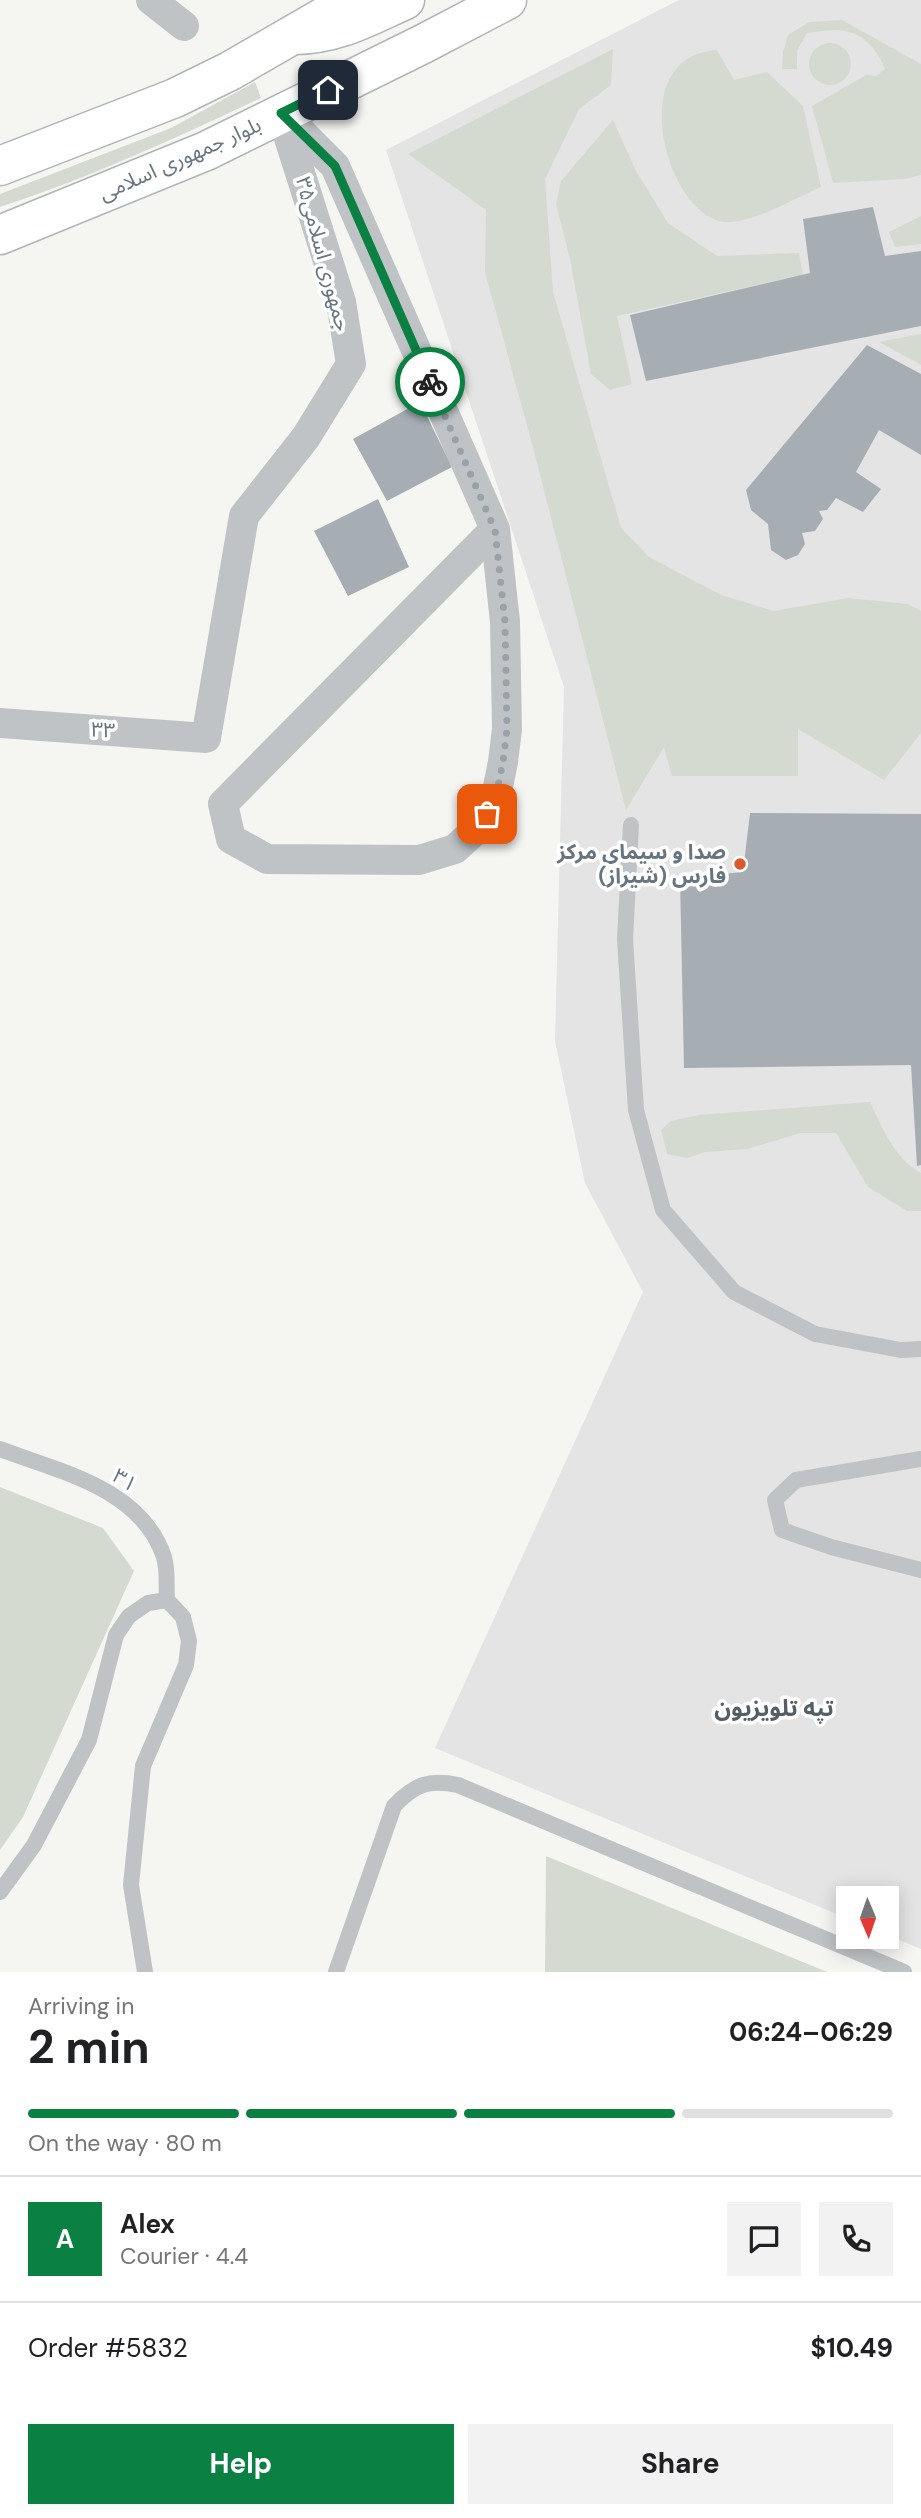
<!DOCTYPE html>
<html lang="en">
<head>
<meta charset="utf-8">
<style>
	body { margin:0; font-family:"DM Sans","Noto Sans Arabic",sans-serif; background:#f2f2f2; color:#202124; height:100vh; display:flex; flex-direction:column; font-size:26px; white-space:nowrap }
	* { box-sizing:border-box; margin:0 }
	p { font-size:23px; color:#757577 }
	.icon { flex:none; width:38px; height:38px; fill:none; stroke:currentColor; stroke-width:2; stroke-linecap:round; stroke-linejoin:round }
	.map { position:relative; height:1972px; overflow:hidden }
	.side { display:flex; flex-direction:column; background:#fff; flex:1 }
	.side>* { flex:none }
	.needle { width:46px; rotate:178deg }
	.fabs { position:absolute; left:836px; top:1886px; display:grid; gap:14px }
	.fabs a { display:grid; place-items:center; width:63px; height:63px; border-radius:0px; background:#fff; box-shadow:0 4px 18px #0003; font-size:35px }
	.pin { position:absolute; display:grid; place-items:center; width:60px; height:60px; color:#fff; margin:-30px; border-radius:14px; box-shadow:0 4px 10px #0006 }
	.courier { position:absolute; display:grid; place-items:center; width:70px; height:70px; margin:-35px; border:5px solid #0b8043; border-radius:50%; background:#fff; color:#222; box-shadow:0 2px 9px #0007 }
	.headline em { font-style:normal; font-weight:700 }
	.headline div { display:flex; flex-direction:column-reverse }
	.headline { display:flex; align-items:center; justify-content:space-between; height:119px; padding:0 28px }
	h1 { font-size:46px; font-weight:700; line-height:52px }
	.bar { display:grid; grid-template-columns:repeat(4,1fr); gap:10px 7px; align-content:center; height:84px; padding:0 28px }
	.bar i { height:9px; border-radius:5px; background:#e0e0e0 }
	.bar .selected { background:#0b8043 }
	.bar p { grid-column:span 4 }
	.line { display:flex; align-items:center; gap:18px; padding:0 28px; border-top:2px solid #e0e0e0 }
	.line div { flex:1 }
	.round { display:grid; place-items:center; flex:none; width:74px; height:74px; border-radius:0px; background:#f2f2f2 }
	.button { display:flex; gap:14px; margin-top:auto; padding:14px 28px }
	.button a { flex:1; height:80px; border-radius:0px; background:#0b8043; color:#fff; font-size:28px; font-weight:700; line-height:80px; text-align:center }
	.button a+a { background:#f2f2f2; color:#202124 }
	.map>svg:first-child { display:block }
	.built { fill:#e3e4e3 }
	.green { fill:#d5dad1 }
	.building { fill:#a6aeb3 }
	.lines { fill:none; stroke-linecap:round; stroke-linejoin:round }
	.primary-casing { stroke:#b0b5b8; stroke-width:41 }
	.highway-casing { stroke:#b0b4b7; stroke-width:41 }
	.lane { stroke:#bfc3c6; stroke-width:16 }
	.street { stroke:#bfc3c6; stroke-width:30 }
	.primary { stroke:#fff; stroke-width:38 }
	.highway { stroke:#fff; stroke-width:38 }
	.done { stroke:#98a2a9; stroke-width:7; stroke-dasharray:0 12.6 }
	.route { stroke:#0b8043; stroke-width:9 }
	.poi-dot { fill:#d9592f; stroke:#fff; stroke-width:2.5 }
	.labels { text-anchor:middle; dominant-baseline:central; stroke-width:7; stroke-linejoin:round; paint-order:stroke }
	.street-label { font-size:21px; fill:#667581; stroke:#fff }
	.poi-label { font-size:21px; font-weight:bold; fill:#667581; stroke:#fff; text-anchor:end }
	.neighbourhood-label { font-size:23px; font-weight:bold; fill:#535e67; stroke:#fff }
</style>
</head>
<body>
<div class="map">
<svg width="921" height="1972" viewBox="0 0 921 1972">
	<rect width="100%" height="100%" fill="#f5f5f2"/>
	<path class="built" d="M 679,0 L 921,0 L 921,1949 L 887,1935 L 887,1899 L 849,1899 L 849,1919 L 435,1748 L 643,1292 L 585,1183 L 555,1041 L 564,687 L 386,150 Z"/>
	<path class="green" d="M 842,20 L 921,64 L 921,175 L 905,179 L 833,183 L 812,106 L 866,75 L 876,76 L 885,69 C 868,30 847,26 807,33 L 797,51 L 797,69 L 782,69 L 783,52 L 788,35 L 809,22 Z
		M809 64a21 21 0 1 1 42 0a21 21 0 1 1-42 0Z
		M 613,49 L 611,85 L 579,109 L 545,179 L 553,292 L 621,528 L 649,557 L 721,595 L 774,611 L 848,598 L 908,604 L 921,611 L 921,733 L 884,780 L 798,729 L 798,776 L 672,776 L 664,747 L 626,810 L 534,451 L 485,272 L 486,210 L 408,154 Z
		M 717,50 L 734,80 L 767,72 L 803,106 L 821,187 C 795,198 759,220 731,222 C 669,227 619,56 717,50 Z
		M 255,82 L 261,98 C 176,138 90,178 0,207 L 0,194 L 171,128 Z
		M 613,120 L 636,171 L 668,223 L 717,256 L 799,253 L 803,275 L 617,316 L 632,384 L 610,390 L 591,374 L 570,259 L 556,204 L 561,181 Z
		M 921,216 L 921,244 L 895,247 L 889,232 Z
		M 921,334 L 921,365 L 879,342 Z
		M 870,1102 C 883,1129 894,1158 921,1173 L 921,1211 L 907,1211 L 868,1187 L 836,1133 L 800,1133 L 748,1149 L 705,1152 L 687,1158 L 667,1154 L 661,1130 L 671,1121 L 699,1115 Z
		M 0,1487 L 103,1528 L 134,1571 L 23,1817 L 0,1850 Z
		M 546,1856 L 827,1972 L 545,1972 Z"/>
	<path class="building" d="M 873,207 L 885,256 L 921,251 L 921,326 L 646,381 L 630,315 L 810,273 L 803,219 Z
		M 867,345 L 921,374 L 921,455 L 879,430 L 856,472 L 881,489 L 863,512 L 836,498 L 827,510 L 819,511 L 823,519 L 815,531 L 802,533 L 805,544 L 798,555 L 786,560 L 771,550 L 768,524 L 751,510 L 746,490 Z
		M 420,402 L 452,467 L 387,501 L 353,439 Z
		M 378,499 L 409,567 L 348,596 L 314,531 Z
		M 750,813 L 921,814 L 921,1165 L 917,1166 L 911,1065 L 684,1068 L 680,878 L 743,872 Z"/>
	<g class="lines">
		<defs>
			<path id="primary" d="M 0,166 L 175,98 L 230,71 L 353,0
				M 0,235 L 206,151 L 423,44 L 507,0"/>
			<path id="highway" d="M 294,35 C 336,35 367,17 405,0"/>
		</defs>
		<use href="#primary" class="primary-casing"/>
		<use href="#highway" class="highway-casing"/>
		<path class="lane" d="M 631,825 L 625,939 L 636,1110 L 663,1210 L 734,1292 L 815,1334 L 901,1350 L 921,1349
			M 0,1449 C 60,1472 141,1488 164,1557 C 168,1570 166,1587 167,1600
			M 921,1459 L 796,1480 L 775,1500 L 782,1530 L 831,1547 L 921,1570
			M 0,1892 L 34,1845 L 89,1740 L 116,1635 L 129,1616 L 148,1603 L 167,1600 L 183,1617 L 189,1641 L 186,1665 L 143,1766 L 131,1885 L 145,1972
			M 336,1972 L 394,1806 C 415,1784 429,1779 458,1785 L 904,1972"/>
		<path class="street" d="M 151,0 L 184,26
			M 281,112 L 335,166 L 495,529 L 505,622 L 507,729 L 503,762 L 495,801 L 479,827 L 455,849 L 419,860 L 267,859 L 231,839 L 223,804 L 495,529
			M 0,723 L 206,738 L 244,516 L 306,437 L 351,364 L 341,302 L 283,119"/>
		<use href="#primary" class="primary"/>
		<use href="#highway" class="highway"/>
	</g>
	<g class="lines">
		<path class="done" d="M 430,382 L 495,530 L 505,622 L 507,729 L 503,762 L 495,801 L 487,814"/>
		<path class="route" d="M 328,90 L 281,113 L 335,166 L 430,382"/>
	</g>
	<circle class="poi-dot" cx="740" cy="864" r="7"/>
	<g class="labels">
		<g class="street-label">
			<text transform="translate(180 159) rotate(-24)">بلوار جمهوری اسلامی</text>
			<text transform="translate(323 254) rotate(75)">جمهوری اسلامی۳۵</text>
			<text transform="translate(103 730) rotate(4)">۳۳</text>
			<text transform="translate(125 1480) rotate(32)">۳۱</text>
		</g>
		<g class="poi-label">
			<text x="726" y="852">صدا و سیمای مرکز<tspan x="726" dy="24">فارس (شیراز)</tspan></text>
		</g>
		<g class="neighbourhood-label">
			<text x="774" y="1708">تپه تلویزیون</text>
		</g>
	</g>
</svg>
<div class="fabs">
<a><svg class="needle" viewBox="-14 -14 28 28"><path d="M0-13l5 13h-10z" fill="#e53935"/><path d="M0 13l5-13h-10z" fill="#757577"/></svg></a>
</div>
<div class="pin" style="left:487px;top:814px;background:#ea580c"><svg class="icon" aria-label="bag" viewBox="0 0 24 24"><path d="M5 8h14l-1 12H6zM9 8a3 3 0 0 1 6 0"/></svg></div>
<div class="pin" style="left:328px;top:90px;background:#1f2937"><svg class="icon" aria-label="home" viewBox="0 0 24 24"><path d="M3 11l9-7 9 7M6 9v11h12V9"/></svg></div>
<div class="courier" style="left:430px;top:382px"><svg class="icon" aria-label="bike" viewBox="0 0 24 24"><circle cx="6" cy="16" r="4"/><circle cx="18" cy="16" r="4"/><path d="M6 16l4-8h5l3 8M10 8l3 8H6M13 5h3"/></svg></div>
</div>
<section class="side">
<div class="headline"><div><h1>2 min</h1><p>Arriving in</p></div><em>06:24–06:29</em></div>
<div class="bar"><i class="selected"></i><i class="selected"></i><i class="selected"></i><i></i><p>On the way · 80 m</p></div>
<div class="line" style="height:126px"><b class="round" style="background:#0b8043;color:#fff">A</b><div><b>Alex</b><p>Courier · 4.4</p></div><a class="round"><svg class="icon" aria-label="chat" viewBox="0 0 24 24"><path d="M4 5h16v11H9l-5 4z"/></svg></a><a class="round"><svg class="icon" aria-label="phone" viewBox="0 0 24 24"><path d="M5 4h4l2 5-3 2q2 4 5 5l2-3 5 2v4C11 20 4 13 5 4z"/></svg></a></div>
<div class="line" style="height:91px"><div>Order #5832</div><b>$10.49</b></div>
<div class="button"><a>Help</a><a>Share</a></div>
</section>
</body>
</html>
